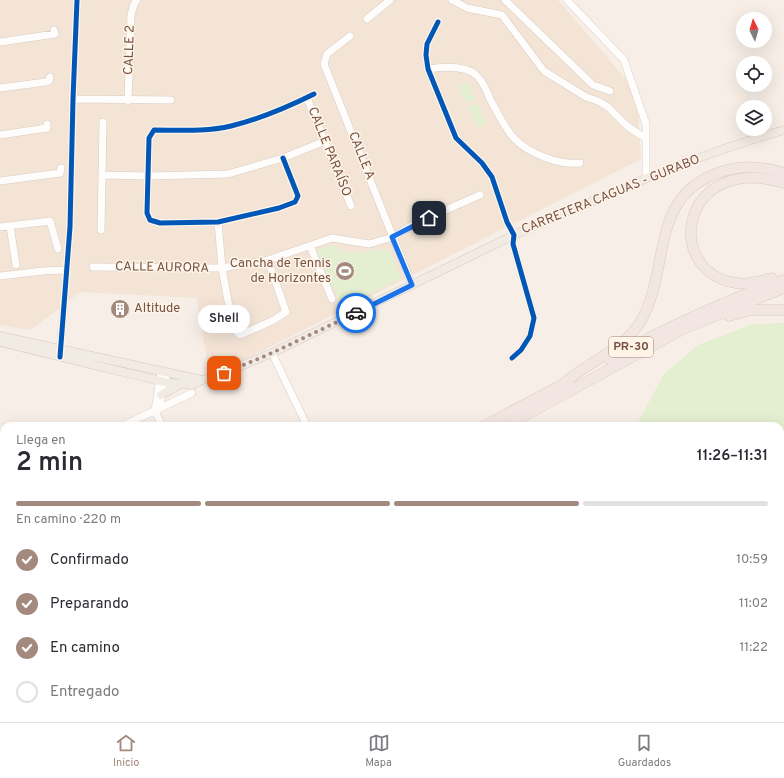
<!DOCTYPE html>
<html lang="es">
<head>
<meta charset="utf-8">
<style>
	body { margin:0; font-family:Overpass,sans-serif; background:#f2f2f3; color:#2b2b33; height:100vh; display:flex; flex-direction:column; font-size:15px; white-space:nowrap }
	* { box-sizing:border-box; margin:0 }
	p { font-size:13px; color:#7c7c81 }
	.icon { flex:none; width:22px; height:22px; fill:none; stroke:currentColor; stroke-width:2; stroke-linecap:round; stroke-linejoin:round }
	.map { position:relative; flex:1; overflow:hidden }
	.drawer { position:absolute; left:0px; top:422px; width:784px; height:300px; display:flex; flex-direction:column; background:#fff; border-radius:12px 12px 0 0; box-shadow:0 4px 16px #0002 }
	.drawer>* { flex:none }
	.needle { width:26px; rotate:355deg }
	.fabs { position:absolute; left:736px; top:12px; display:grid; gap:8px }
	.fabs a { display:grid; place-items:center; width:36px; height:36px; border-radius:50%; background:#fff; box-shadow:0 4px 16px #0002; font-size:20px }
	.pin { position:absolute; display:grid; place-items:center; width:34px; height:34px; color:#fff; margin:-17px; border-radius:8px; box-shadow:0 2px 6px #0006 }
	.courier { position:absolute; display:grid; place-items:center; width:40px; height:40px; margin:-20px; border:3px solid #1a73e8; border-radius:50%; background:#fff; color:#222; box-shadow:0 1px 5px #0007 }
	.bubble { position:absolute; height:28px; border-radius:14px; background:#fff; box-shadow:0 4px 16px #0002; font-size:13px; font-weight:600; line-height:28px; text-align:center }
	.overview em { font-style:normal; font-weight:600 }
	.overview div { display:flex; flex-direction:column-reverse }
	.overview { display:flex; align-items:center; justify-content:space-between; height:68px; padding:0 16px }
	h1 { font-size:26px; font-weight:600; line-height:30px }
	.bar { display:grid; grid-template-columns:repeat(4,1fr); gap:6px 4px; align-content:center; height:48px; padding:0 16px }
	.bar i { height:5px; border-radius:3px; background:#e1e1e2 }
	.bar .selected { background:#a4897e }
	.bar p { grid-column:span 4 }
	ol { padding:0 16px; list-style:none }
	li { display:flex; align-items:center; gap:12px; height:44px }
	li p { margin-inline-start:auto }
	li .icon { padding:4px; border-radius:50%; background:#a4897e; color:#fff; stroke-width:4 }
	li:last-child { color:#7c7c81 }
	li i { width:22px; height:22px; border:2px solid #e1e1e2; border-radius:50% }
	.menu { display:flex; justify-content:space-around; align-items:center; height:56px; border-top:1px solid #e1e1e2; background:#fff; font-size:11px; color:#7c7c81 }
	.menu a { display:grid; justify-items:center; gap:2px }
	.menu .selected { color:#a4897e }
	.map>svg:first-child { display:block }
	.residential { fill:#f3e4d6 }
	.education { fill:#f2e5f1 }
	.green { fill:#e4eed0 }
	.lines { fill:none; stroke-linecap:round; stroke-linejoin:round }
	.minor-casing { stroke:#d8ccc5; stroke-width:8 }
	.major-casing { stroke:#d6cac3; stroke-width:9 }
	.highway-casing { stroke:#d6cac3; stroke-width:11 }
	.minor { stroke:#fefdfb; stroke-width:7 }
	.major { stroke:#f2ebe4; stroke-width:8 }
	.highway { stroke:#f2e6e2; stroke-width:10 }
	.cycleway-casing { stroke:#fff4e8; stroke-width:8 }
	.cycleway { stroke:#0057b8; stroke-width:5 }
	.done { stroke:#a4897e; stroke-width:4; stroke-dasharray:0 7.2 }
	.route { stroke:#1a73e8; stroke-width:5 }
	.labels { text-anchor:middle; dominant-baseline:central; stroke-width:3; stroke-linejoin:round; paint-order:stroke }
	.shield { fill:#fff4e8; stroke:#a08376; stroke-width:1 }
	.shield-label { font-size:12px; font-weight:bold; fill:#775245 }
	.street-label { font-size:13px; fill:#775245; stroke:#fff4e8 }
	.poi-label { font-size:13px; fill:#775245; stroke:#fff4e8; text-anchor:end }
</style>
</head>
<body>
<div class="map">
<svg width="784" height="722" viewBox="0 0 784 722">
	<rect width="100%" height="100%" fill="#f7efe7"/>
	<path class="residential" d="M 0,0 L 558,0 L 637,92 L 641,159 L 237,364 L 208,368 L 197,298 L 80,292 L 31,330 L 0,325 Z"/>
	<path class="education" d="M 4,488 L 4,718 L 87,718 L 88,722 L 0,722 L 0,490 Z
		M 293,718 L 332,718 L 328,722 L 273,722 Z"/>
	<path class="green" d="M 468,82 L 476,99 L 466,103 L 458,86 Z
		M 478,103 L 487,124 L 478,128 L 468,107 Z
		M 331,245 L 338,246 L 338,249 L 350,253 L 389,249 L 401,279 L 342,307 L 316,251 Z
		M 784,323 L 784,643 L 780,643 L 780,426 L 637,426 L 637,424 L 664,374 L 698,345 L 753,324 Z
		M 4,493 L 4,692 L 0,688 L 0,495 Z"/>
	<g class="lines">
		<defs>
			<path id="minor" d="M 452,0 L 467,8 L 502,15 L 544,71 L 586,97 L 598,101 L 608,107 L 627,126 L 645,138
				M 505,0 L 593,85 L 610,91
				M 567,0 L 624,60 L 646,124 L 646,178
				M 367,19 L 390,0
				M 438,22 L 427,44 L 426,55 L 428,69 L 456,138 L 482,163 L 492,177 L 507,222 L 514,235 L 513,244 L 534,318 L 530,336 L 521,350 L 512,358
				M 350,36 L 327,54 L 324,64 L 412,285
				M 0,42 L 55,34 L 54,30
				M 428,69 C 441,67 464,65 476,75 C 483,80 487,93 491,101 C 507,130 512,145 544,157 C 557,162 566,164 580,163
				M 0,88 L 46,82 L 49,81 L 50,77
				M 307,98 L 351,206
				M 73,99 L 171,100
				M 128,101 L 131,15 L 134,4 L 137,0
				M 0,135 L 47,128 L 47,124
				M 283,158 L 298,196 L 295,202 L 279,208 L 218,222 L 160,223 L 150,220 L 147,213 L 149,138 L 154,130 C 179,130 206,132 231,126 C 259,119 288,107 314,94
				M 103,175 L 148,176 L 228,174 L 283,158 L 325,141
				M 0,181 L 60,173 L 61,168
				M 218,222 L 222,268 L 233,328 L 240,335 L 272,321 L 286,312 L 268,260
				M 10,226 L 16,265
				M 0,227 L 50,221 L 58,249
				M 101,230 L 103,122
				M 310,246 L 332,299
				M 93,267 L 222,268 L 268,260 L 332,238 L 369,244 L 393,237 L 416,223 L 480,195
				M 0,276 L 43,271 L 67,270
				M 272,353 L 307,426
				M 60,354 L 70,227 L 73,99 L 77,0
				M 161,372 L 155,411 L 160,404 L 167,373
				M 155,411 L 162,426
				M 122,426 L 192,393
				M 780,660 L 784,661
				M 406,718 L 421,722
				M 337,722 L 340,718"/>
			<path id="major" d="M 0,336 L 202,380
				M 0,342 L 164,382 L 192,385 L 202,380 L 212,378 L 272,353 L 514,235 C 602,197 691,156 784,130
				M 161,395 L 179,385"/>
			<path id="highway" d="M 772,278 C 761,281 748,285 736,283 C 662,272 680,152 784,183
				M 729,316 L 751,310 L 784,310
				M 609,359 C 666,328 723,301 784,280
				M 563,384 C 587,362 620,352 639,324 C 672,272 647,198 718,173 C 739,165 763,166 784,173
				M 484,426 L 569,381
				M 506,426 L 683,329 L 784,288
				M 0,437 L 4,438
				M 0,448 L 4,449
				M 0,458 L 4,459
				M 0,468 L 4,468"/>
		</defs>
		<use href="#minor" class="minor-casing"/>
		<use href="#major" class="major-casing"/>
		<use href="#highway" class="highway-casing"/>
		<use href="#minor" class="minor"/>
		<use href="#major" class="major"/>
		<use href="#highway" class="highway"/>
		<defs>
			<path id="cycleway" d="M 438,22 L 427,44 L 426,55 L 428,69 L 456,138 L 482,163 L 492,177 L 507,222 L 514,235 L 513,244 L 534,318 L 530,336 L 521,350 L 512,358
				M 283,158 L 298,196 L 295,202 L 279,208 L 218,222 L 160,223 L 150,220 L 147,213 L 149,138 L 154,130 C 179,130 206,132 231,126 C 259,119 288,107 314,94
				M 60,357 L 70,227 L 73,99 L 77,0"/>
		</defs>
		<use href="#cycleway" class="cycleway-casing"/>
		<use href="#cycleway" class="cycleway"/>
	</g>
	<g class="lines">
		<path class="done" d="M 224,373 L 272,353 L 356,313"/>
		<path class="route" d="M 356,313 L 412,285 L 392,237 L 429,218"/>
	</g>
	<defs>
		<symbol id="stadium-disc" viewBox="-11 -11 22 22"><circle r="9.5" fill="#a4897e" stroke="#fff4e8"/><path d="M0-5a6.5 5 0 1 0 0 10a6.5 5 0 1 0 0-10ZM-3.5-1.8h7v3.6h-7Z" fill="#fff"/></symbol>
		<symbol id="building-disc" viewBox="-11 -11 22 22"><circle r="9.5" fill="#a4897e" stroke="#fff4e8"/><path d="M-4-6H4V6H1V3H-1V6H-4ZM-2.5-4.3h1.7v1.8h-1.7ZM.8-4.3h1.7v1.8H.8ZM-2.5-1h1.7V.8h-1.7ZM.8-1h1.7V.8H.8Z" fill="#fff"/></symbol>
	</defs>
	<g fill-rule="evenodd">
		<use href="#stadium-disc" x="334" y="260" width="22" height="22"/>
		<use href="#building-disc" x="109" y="298" width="22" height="22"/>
	</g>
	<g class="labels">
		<rect class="shield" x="609" y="337" width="44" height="20" rx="3"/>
		<g class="shield-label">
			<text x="631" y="347">PR-30</text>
		</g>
		<g class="street-label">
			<text transform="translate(130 50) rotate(-88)">CALLE 2</text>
			<text transform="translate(329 152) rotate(68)">CALLE PARAÍSO</text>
			<text transform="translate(361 156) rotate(68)">CALLE A</text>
			<text transform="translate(611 195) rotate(-22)">CARRETERA CAGUAS - GURABO</text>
			<text transform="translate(162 268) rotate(1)">CALLE AURORA</text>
		</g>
		<g class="poi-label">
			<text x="331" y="264">Cancha de Tennis<tspan x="331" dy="15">de Horizontes</tspan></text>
			<text x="134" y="309" text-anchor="start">Altitude</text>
		</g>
	</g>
</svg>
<div class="fabs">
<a><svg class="needle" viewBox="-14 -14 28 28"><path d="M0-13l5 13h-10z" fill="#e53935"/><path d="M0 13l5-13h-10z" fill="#7c7c81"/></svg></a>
<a><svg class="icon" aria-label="locate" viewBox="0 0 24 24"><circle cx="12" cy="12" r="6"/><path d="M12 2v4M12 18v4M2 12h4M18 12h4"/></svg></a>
<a><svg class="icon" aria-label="layers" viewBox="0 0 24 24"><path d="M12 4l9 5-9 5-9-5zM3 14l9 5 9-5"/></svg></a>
</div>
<div class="pin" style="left:224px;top:373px;background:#ea580c"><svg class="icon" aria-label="bag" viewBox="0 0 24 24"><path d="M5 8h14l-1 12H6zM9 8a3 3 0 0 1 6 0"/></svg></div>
<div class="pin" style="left:429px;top:218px;background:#1f2937"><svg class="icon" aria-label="home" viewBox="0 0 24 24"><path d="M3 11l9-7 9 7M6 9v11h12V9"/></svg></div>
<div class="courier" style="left:356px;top:313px"><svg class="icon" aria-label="car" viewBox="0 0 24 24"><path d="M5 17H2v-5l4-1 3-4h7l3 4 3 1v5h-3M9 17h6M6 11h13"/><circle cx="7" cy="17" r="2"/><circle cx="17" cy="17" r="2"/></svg></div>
<div class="bubble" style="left:198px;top:305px;width:52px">Shell</div>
<section class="drawer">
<div class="overview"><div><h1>2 min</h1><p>Llega en</p></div><em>11:26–11:31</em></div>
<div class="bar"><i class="selected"></i><i class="selected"></i><i class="selected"></i><i></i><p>En camino · 220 m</p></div>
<ol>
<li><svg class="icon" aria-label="check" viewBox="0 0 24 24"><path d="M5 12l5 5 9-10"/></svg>Confirmado<p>10:59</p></li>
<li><svg class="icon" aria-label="check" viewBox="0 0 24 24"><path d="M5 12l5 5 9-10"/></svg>Preparando<p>11:02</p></li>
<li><svg class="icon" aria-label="check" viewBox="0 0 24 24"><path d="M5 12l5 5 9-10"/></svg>En camino<p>11:22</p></li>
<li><i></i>Entregado</li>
</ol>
</section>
</div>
<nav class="menu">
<a class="selected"><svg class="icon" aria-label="home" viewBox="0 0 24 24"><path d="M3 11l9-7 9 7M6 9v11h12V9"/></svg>Inicio</a>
<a><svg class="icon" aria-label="map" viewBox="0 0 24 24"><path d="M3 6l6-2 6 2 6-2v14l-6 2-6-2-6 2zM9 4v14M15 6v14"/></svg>Mapa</a>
<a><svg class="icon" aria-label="saved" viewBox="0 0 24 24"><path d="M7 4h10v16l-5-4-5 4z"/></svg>Guardados</a>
</nav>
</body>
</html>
